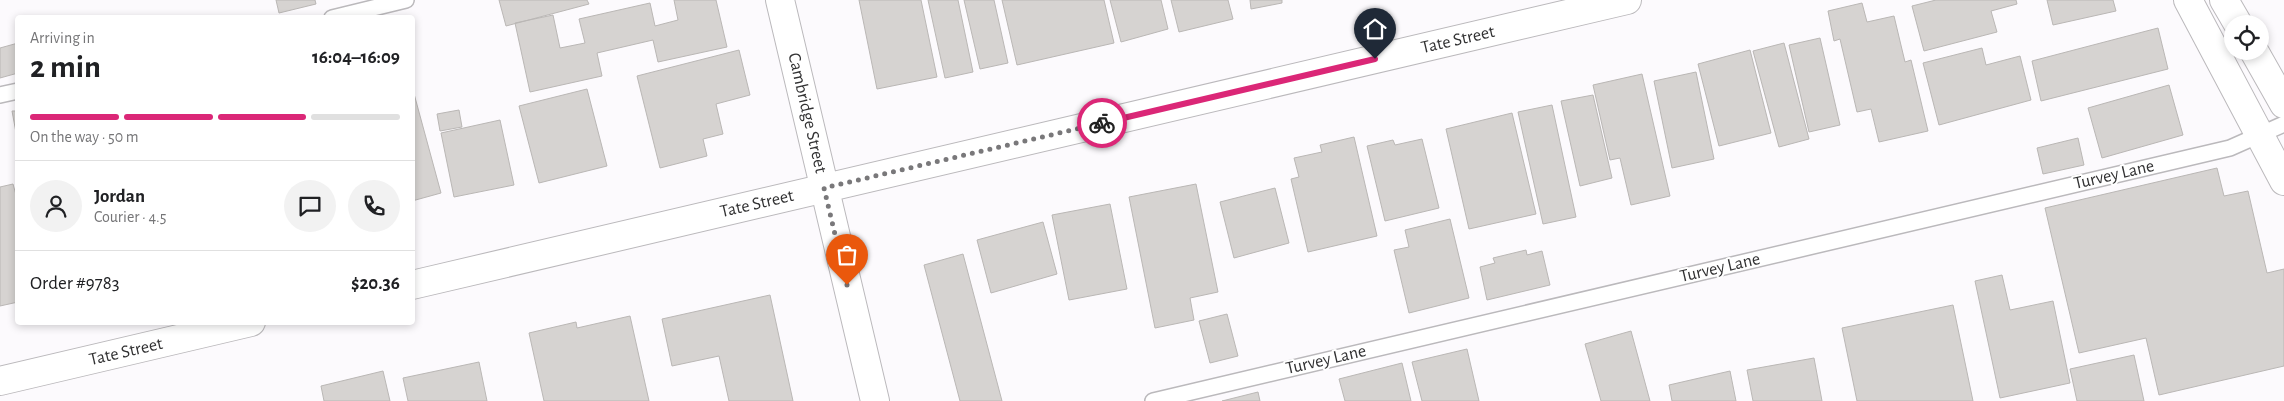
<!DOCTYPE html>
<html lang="en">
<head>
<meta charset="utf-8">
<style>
	body { margin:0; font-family:"Alegreya Sans",sans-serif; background:#f2f2f2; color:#202124; height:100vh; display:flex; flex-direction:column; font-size:19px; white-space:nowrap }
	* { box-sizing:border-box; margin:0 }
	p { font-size:16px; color:#757577 }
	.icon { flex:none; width:28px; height:28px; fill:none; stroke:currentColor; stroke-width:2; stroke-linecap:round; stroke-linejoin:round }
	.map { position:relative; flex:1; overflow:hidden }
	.side { position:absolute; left:15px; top:15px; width:400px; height:310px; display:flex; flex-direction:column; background:#fff; border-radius:5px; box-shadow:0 2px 8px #0003 }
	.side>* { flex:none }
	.fabs { position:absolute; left:2224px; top:15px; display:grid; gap:10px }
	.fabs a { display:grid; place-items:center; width:45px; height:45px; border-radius:50%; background:#fff; box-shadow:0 2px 8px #0003; font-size:25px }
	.pin { position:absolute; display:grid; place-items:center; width:42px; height:42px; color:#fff; margin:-51px -21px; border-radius:50% 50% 50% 0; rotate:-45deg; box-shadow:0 0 5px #0007 }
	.pin .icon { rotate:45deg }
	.courier { position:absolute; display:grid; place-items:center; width:50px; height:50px; margin:-25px; border:4px solid #db2777; border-radius:50%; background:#fff; color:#222; box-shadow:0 1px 6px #0007 }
	.overview em { font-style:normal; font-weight:700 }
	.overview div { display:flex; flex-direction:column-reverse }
	.overview { display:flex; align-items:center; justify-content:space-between; height:85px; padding:0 15px }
	h1 { font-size:32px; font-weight:700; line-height:38px }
	.bar { display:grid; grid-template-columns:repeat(4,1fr); gap:8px 5px; align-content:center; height:60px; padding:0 15px }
	.bar i { height:6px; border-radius:4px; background:#e0e0e0 }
	.bar .selected { background:#db2777 }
	.bar p { grid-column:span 4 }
	.line { display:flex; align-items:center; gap:12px; padding:0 15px; border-top:1px solid #e0e0e0 }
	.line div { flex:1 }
	.round { display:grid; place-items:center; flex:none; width:52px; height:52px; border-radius:26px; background:#f2f2f2 }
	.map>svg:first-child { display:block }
	.building { fill:#d6d3d1; stroke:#bab7b5 }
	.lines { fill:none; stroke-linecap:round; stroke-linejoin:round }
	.lane-casing { stroke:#bbb9bc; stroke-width:18 }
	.street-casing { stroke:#bbb9bc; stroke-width:30 }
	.primary-casing { stroke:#bbb9bc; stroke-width:30 }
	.lane { stroke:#fff; stroke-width:15 }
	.street { stroke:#fff; stroke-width:28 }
	.primary { stroke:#fff; stroke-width:28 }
	.done { stroke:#79787a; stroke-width:5; stroke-dasharray:0 9 }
	.route { stroke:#db2777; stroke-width:6 }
	.labels { text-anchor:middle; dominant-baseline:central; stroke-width:4; stroke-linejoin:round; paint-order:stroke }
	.street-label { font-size:18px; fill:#323233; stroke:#fff }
</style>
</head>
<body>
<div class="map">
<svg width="2284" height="401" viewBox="0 0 2284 401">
	<rect width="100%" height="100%" fill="#fcfafd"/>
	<path class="building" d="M 276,0 L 315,0 L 316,4 L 279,13 Z
		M 499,0 L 587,0 L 589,4 L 506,26 Z
		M 674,0 L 716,0 L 727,47 L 658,62 L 653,40 L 597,53 L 602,76 L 530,92 L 515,23 L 553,15 L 560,48 L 585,43 L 579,19 L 650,3 L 655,26 L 678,20 Z
		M 859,0 L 921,0 L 937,77 L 877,89 Z
		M 928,0 L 958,0 L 973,72 L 945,78 Z
		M 964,0 L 994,0 L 1008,63 L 980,69 Z
		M 1002,0 L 1104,0 L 1114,43 L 1017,65 Z
		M 1110,0 L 1161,0 L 1168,29 L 1121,42 Z
		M 1171,0 L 1228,0 L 1233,19 L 1179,32 Z
		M 1250,0 L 1282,0 L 1282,3 L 1251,9 Z
		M 1936,0 L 2016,0 L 2017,4 L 1991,11 L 1997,32 L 1924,51 L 1912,6 Z
		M 2047,0 L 2113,0 L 2116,11 L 2053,25 Z
		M 1862,3 L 1867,22 L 1894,16 L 1905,62 L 1911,60 L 1928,131 L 1879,142 L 1871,109 L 1857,112 L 1840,39 L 1834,41 L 1828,11 Z
		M 2158,28 L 2168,69 L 2041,101 L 2032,61 Z
		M 1820,38 L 1840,125 L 1809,132 L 1789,45 Z
		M 18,43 L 18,73 L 0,78 L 0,48 Z
		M 1784,43 L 1809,139 L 1779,147 L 1753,51 Z
		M 1982,48 L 1986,65 L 2020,56 L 2031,100 L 1939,125 L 1923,63 Z
		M 739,50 L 750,95 L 716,104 L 723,134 L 703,139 L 707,156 L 660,168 L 637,76 Z
		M 1750,50 L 1771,133 L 1719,146 L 1698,64 Z
		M 1696,72 L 1714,159 L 1672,168 L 1654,81 Z
		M 1642,74 L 1670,196 L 1631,205 L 1620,158 L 1610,160 L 1593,85 Z
		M 2169,85 L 2183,135 L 2102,158 L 2088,108 Z
		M 587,89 L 607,166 L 539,183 L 519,106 Z
		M 413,90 L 441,193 L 412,201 L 412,90 Z
		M 1593,95 L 1612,178 L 1580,186 L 1561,101 Z
		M 1552,105 L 1576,217 L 1543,224 L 1518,112 Z
		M 459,110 L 462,127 L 440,131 L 437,114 Z
		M 12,111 L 18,111 L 18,138 L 17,138 Z
		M 1512,113 L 1536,214 L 1469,229 L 1446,129 Z
		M 500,120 L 514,185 L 454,197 L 441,133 Z
		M 1354,137 L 1377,236 L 1308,252 L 1291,179 L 1299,177 L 1294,158 L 1322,152 L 1320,145 Z
		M 2078,138 L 2084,165 L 2043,174 L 2037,148 Z
		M 1422,139 L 1439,208 L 1385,221 L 1367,146 L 1393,140 L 1395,145 Z
		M 2217,168 L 2224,196 L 2248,191 L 2267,273 L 2284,269 L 2284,366 L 2159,395 L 2146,338 L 2079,353 L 2045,208 Z
		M 13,184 L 18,202 L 18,302 L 0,306 L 0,187 Z
		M 1196,184 L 1218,292 L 1190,298 L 1194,320 L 1155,328 L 1129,197 Z
		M 1275,188 L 1289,243 L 1234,258 L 1220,202 Z
		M 1110,204 L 1127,289 L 1069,300 L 1052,215 Z
		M 1450,219 L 1469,298 L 1409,313 L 1394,250 L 1409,247 L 1405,230 Z
		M 1043,222 L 1057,274 L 991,293 L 977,240 Z
		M 1526,250 L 1527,255 L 1542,251 L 1550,285 L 1487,300 L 1480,267 L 1495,263 L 1493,258 Z
		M 963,254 L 1002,401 L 960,401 L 924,265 Z
		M 2002,275 L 2010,310 L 2053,301 L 2070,383 L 2000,398 L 1975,281 Z
		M 770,295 L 793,401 L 729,401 L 719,356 L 672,366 L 662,319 Z
		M 1953,305 L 1973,401 L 1857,401 L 1842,328 Z
		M 1227,314 L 1238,356 L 1210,363 L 1199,321 Z
		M 630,316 L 649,401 L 544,401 L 529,333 L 576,322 L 577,328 Z
		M 1631,331 L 1650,401 L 1601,401 L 1585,344 Z
		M 1467,349 L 1479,401 L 1422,401 L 1412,362 Z
		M 2134,355 L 2144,401 L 2077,401 L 2070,369 Z
		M 1814,358 L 1822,401 L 1753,401 L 1747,370 Z
		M 479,362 L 487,401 L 408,401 L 403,378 Z
		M 1402,363 L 1411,401 L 1345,401 L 1339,379 Z
		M 383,371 L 390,401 L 324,401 L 321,386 Z
		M 1730,371 L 1736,401 L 1672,401 L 1669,385 Z
		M 1258,392 L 1260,401 L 1222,401 Z"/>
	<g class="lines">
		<defs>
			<path id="lane" d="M 332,18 L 406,0
				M 0,95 L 18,91
				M 1153,401 L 2230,148 L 2284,124"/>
			<path id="street" d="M 412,285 L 1627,0
				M 0,381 L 251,322"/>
			<path id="primary" d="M 780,0 L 875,401
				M 2188,0 L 2284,181
				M 2224,0 L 2238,24
				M 2254,51 L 2284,104"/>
		</defs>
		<use href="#lane" class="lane-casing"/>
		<use href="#street" class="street-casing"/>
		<use href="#primary" class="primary-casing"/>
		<use href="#lane" class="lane"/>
		<use href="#street" class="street"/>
		<use href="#primary" class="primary"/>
	</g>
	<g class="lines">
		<path class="done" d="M 847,285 L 824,188 L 1102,123"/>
		<path class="route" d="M 1102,123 L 1375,59"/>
	</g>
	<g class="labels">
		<g class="street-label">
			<text transform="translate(1458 40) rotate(-13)">Tate Street</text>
			<text transform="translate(807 113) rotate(77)">Cambridge Street</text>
			<text transform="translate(2114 175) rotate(-13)">Turvey Lane</text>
			<text transform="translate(757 204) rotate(-13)">Tate Street</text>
			<text transform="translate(1720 268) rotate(-13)">Turvey Lane</text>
			<text transform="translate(126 352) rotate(-13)">Tate Street</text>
			<text transform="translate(1326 360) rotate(-13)">Turvey Lane</text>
		</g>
	</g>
</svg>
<div class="fabs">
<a><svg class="icon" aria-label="locate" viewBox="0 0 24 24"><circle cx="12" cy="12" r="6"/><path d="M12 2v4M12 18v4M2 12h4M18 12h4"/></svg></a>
</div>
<div class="pin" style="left:847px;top:285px;background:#ea580c"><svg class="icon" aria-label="bag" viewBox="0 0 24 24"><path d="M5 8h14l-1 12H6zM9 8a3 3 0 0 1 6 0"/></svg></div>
<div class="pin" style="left:1375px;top:59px;background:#1f2937"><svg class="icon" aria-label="home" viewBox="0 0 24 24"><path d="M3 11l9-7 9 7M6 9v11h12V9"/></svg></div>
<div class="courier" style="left:1102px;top:123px"><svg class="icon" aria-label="bike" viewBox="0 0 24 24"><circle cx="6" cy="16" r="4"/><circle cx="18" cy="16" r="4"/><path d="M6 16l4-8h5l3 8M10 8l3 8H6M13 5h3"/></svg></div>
<section class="side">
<div class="overview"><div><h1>2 min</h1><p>Arriving in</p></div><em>16:04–16:09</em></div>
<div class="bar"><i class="selected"></i><i class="selected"></i><i class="selected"></i><i></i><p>On the way · 50 m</p></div>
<div class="line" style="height:90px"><a class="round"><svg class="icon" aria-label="person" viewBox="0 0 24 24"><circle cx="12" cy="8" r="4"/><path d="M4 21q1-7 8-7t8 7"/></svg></a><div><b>Jordan</b><p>Courier · 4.5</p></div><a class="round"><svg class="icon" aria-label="chat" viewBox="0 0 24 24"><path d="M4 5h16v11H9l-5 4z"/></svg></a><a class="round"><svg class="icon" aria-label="phone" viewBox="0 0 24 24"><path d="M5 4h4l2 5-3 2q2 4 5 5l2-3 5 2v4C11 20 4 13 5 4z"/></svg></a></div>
<div class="line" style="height:65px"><div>Order #9783</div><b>$20.36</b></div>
</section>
</div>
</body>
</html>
